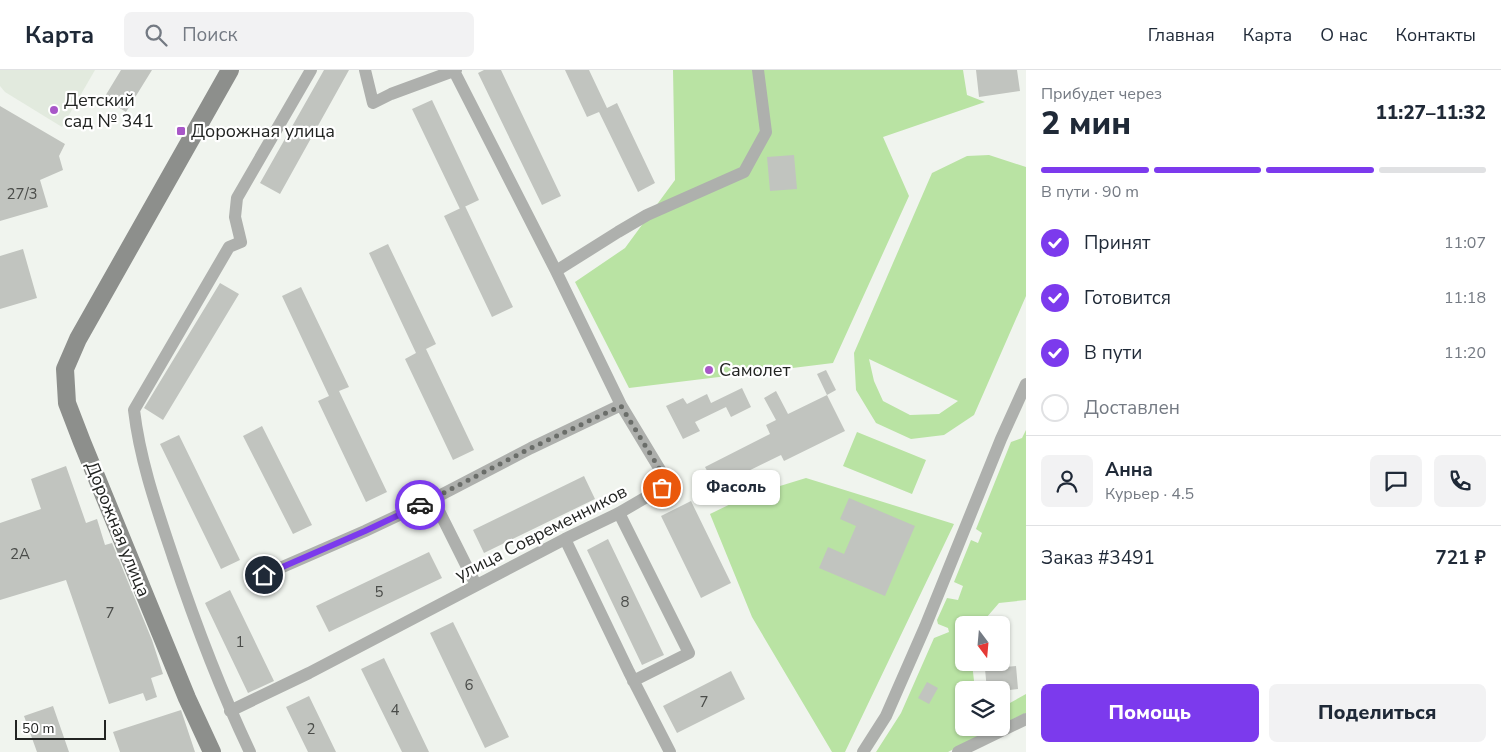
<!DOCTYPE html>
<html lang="ru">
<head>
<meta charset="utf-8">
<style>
	body { margin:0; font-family:"Nunito Sans",sans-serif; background:#f2f2f3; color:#1f2937; height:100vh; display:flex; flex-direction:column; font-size:19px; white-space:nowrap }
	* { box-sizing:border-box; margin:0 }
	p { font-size:16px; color:#747a83 }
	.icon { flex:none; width:28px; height:28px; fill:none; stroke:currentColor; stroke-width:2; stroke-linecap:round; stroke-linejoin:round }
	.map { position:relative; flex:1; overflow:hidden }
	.drawer { display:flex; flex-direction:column; background:#fff; width:475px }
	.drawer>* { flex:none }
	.needle { width:32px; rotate:164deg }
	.fabs { position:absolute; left:955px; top:546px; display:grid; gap:10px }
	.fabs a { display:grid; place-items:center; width:55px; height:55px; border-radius:8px; background:#fff; box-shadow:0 1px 4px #0004; font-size:25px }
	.scale { position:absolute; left:15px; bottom:12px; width:91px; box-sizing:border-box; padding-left:5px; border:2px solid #222422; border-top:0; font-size:14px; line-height:18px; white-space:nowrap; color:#222422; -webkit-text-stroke:4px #fff; paint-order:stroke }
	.pin { position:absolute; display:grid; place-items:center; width:42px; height:42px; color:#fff; margin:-21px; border:2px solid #fff; border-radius:50%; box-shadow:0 1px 5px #0007 }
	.courier { position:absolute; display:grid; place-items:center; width:50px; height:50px; margin:-25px; border:4px solid #7c3aed; border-radius:50%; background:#fff; color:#222; box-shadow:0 1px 6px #0007 }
	.bubble { position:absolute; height:35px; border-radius:8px; background:#fff; box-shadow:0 1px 4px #0004; font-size:16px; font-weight:800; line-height:35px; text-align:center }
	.head em { font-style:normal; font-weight:800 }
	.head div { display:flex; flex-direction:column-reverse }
	.head { display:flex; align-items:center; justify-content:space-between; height:85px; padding:0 15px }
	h1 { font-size:32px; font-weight:800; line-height:38px }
	.bar { display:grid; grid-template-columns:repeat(4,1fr); gap:8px 5px; align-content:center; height:60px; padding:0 15px }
	.bar i { height:6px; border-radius:4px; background:#e0e1e3 }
	.bar .current { background:#7c3aed }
	.bar p { grid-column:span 4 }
	.line { display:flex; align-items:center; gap:12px; padding:0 15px; border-top:1px solid #e0e1e3 }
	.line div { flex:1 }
	.round { display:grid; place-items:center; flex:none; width:52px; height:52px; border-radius:8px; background:#f2f2f3 }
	ol { padding:0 15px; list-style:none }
	li { display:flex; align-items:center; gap:15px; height:55px }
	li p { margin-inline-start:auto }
	li .icon { padding:5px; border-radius:50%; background:#7c3aed; color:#fff; stroke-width:4 }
	li:last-child { color:#747a83 }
	li i { width:28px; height:28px; border:2px solid #e0e1e3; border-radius:50% }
	.button { display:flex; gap:10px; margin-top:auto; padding:10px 15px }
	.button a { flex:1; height:58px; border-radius:8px; background:#7c3aed; color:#fff; font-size:20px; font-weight:800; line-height:58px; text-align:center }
	.button a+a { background:#f2f2f3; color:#1f2937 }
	header { display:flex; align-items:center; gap:30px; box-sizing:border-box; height:70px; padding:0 25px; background:#fff; border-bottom:1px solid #e0e1e3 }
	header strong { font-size:24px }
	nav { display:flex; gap:28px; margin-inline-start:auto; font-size:18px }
	.search { width:350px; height:45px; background:#f2f2f3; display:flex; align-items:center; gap:12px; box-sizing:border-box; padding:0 18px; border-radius:8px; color:#747a83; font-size:19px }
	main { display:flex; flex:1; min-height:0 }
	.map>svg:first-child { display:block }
	.built { fill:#e2eade }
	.green { fill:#b9e3a3; fill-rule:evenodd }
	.building { fill:#c1c4bf }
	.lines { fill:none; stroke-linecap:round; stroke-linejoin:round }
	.street { stroke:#aeb0ad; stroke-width:12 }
	.secondary { stroke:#8d8f8c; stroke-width:18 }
	.done { stroke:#6a6d69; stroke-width:5; stroke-dasharray:0 9 }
	.route { stroke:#7c3aed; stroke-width:6 }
	.poi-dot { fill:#a857c8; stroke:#fff; stroke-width:2 }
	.labels { text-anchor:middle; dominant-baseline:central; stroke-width:4.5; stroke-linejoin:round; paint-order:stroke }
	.number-label { font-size:15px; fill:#4a4c49 }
	.poi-label { font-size:18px; fill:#222422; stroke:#fff; text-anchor:start }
	.street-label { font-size:18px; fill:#222422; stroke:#fff }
</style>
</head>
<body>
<header>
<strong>Карта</strong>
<div class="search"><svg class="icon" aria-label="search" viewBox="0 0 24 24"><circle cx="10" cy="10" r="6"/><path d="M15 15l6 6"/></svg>Поиск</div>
<nav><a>Главная</a><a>Карта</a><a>О нас</a><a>Контакты</a></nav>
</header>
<main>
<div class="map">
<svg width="1026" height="682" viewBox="0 0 1026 682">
	<rect width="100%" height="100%" fill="#f0f4ee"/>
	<path class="built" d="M 0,0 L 95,0 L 62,57 L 5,22 L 0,16 Z"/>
	<path class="green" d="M 673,0 L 963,0 L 967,25 L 985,32 L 883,67 L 909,126 L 833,293 L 629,318 L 575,212 L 625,178 L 675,110 Z
		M 989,85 L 1026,97 L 1026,226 L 974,345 L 944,365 L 911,369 L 876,353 L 856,320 L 854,283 L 932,103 L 967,86 ZM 869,289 L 958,331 L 939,344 L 910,345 L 883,331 L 874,311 Z
		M 1026,360 L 1026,530 L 999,533 L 980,555 L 964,555 L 964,592 L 972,593 L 975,620 L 964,620 L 964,658 L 986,658 L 987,662 L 948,682 L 876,682 L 901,643 L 934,568 L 949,562 L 948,558 L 938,554 L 937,550 L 947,528 L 958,530 L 963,516 L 954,512 L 971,470 L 978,473 L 982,463 L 976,459 L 1011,372 L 1022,368 Z
		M 857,362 L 926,390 L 912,424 L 843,396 Z
		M 806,408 L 954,454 L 845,682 L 832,682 L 752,547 L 710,444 L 747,426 Z
		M 1026,624 L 1026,643 L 1001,655 L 1001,638 Z"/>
	<path class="building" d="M 121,0 L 152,0 L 126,42 L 104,28 Z
		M 324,0 L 349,0 L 280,124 L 260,113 Z
		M 484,0 L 501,0 L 561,126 L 542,135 L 478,3 Z
		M 565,0 L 589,0 L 607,38 L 617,33 L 655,113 L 638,122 L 599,42 L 587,47 Z
		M 976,0 L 1017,0 L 1020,21 L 979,27 Z
		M 432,30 L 479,130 L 460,139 L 412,39 Z
		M 0,36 L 65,74 L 59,86 L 63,100 L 40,110 L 48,137 L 0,151 Z
		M 794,85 L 797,119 L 770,121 L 767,87 Z
		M 465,136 L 513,237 L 492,247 L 444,146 Z
		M 388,174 L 436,274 L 426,279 L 474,380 L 453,390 L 405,289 L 416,283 L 369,183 Z
		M 23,179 L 37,228 L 0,239 L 0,186 Z
		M 220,213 L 239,224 L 163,350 L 144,338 Z
		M 301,217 L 349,317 L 339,321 L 387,422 L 366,432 L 318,331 L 329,326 L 282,226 Z
		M 826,300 L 836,320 L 827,325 L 817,304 Z
		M 742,318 L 751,337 L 731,347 L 726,337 L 695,352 L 700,361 L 683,369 L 666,336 L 683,328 L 687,334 L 707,324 L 711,333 Z
		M 776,321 L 788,344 L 827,325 L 845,361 L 784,391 L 781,385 L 716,417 L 705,397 L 770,364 L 766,355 L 776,350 L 764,328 Z
		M 262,356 L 312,455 L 293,464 L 243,366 Z
		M 179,365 L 240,490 L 221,499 L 160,374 Z
		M 66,396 L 86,453 L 97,449 L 105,475 L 112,473 L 152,570 L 163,604 L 151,608 L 157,627 L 146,631 L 143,623 L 109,634 L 66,510 L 0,530 L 0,453 L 41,439 L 31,409 Z
		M 584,406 L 595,429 L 484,483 L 473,460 Z
		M 849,428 L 915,456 L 885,526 L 819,498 L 828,477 L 844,484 L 856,456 L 840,449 Z
		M 691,431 L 731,513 L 701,528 L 661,446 Z
		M 608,469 L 664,585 L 642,595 L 587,480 Z
		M 429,482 L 442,508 L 329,562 L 316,536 Z
		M 230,520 L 274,611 L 248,623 L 205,533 Z
		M 453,552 L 509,667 L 485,678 L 430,563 Z
		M 384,588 L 429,682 L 402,682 L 361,599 Z
		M 1016,596 L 1018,619 L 1001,621 L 987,620 L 985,599 Z
		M 731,601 L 745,629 L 677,663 L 663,636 Z
		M 927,612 L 938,618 L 929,634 L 918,628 Z
		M 309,626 L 336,682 L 308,682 L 286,637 Z
		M 53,636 L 69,682 L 37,682 L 24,646 Z
		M 181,640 L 195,682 L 120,682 L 113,662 Z"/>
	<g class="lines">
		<path class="street" d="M 365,0 L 373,33 L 391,24 L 456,0
			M 556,201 L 618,162 L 647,145 L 744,102 L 766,62 L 758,0
			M 433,429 L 476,515
			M 619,443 L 689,583 L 633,611
			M 565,469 L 629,602 L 670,682
			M 264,505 L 365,461 L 433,429 L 531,378 L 621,335
			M 230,641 L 309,603 L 565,469 L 619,443 L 662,418 L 665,408 L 621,335 L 556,201 L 454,1
			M 250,682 C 220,619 195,553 173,487 C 157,439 140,391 134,340 L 229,177 L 241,172 L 235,147 L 237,128 L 311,0
			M 863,682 L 886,646 L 925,557 L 1001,369 L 1026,314
			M 958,682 L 1026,649"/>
		<path class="secondary" d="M 212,682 L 187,628 L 82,372 L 67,333 L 65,299 L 78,269 L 230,0"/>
	</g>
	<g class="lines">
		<path class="done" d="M 420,435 L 531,378 L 621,336 L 665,408 L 662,418"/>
		<path class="route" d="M 264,505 L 365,461 L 420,435"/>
	</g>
	<g class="poi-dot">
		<circle cx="54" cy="40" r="5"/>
		<rect x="176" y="56" width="10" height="10" rx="2.5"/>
		<circle cx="709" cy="300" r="5"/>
	</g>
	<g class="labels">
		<g class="number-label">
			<text x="22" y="124">27/3</text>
			<text x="20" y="484">2А</text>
			<text x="379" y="522">5</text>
			<text x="625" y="532">8</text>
			<text x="110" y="543">7</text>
			<text x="240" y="572">1</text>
			<text x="469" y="615">6</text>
			<text x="704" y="632">7</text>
			<text x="395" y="640">4</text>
			<text x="311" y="659">2</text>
		</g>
		<g class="poi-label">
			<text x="64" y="30">Детский<tspan x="64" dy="21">сад № 341</tspan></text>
			<text x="191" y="61">Дорожная улица</text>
			<text x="719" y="300">Самолет</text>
		</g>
		<g class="street-label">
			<text transform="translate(118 459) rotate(68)">Дорожная улица</text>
			<text transform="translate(541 463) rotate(-27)">улица Современников</text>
		</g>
	</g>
</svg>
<div class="fabs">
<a><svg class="needle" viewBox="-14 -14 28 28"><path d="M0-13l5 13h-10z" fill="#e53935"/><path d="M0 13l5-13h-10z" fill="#747a83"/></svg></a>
<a><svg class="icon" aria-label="layers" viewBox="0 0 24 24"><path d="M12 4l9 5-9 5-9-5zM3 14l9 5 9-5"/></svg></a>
</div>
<div class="scale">50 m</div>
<div class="pin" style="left:662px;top:418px;background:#ea580c"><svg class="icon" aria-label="bag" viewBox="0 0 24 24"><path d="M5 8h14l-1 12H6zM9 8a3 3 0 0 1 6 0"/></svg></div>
<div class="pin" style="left:264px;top:505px;background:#1f2937"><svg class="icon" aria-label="home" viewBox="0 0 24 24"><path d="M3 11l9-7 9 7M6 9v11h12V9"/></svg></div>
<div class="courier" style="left:420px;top:435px"><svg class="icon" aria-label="car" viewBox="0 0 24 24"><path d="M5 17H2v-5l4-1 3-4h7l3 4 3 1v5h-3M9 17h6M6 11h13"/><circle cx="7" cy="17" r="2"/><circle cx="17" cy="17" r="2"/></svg></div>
<div class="bubble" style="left:692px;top:400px;width:88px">Фасоль</div>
</div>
<section class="drawer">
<div class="head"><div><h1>2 мин</h1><p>Прибудет через</p></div><em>11:27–11:32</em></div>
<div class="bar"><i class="current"></i><i class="current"></i><i class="current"></i><i></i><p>В пути · 90 m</p></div>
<ol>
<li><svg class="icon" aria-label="check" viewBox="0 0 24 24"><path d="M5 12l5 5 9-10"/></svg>Принят<p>11:07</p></li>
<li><svg class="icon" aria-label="check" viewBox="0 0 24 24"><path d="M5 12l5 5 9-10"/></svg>Готовится<p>11:18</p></li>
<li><svg class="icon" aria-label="check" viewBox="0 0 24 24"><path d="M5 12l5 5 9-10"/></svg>В пути<p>11:20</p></li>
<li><i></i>Доставлен</li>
</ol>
<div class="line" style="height:90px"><a class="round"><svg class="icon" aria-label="person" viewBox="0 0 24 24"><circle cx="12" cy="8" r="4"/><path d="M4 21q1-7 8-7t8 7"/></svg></a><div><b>Анна</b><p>Курьер · 4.5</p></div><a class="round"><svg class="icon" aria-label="chat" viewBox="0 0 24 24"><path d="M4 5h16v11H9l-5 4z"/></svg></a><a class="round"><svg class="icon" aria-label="phone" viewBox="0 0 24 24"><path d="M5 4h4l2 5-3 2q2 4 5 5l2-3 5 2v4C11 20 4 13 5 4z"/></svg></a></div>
<div class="line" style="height:65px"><div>Заказ #3491</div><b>721 ₽</b></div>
<div class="button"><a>Помощь</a><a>Поделиться</a></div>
</section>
</main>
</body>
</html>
